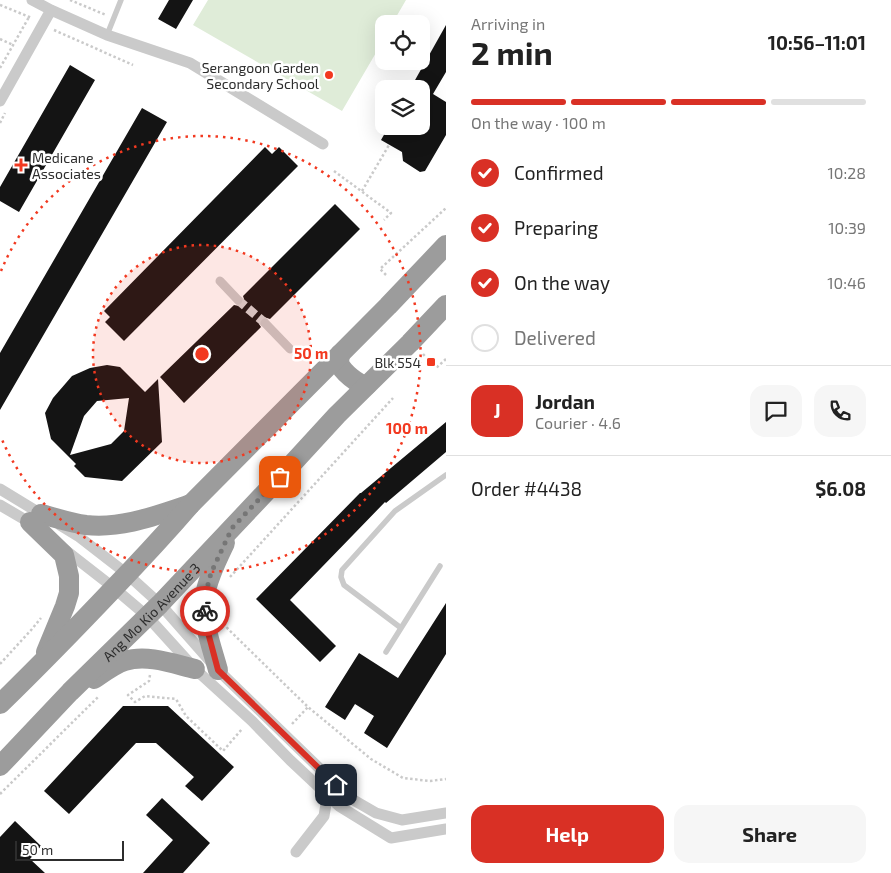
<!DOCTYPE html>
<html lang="en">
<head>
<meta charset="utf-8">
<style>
	body { margin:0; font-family:"Exo 2",sans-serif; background:#f6f6f6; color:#222; height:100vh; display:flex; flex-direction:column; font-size:19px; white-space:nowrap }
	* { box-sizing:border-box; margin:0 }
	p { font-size:16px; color:#767676 }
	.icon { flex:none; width:28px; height:28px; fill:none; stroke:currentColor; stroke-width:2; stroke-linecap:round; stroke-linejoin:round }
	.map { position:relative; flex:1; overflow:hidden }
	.details { display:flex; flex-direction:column; background:#fff; width:445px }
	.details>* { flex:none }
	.buttons { position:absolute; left:375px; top:15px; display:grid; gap:10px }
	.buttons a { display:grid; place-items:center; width:55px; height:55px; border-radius:10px; background:#fff; box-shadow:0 5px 20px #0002; font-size:25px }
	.scale { position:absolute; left:15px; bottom:12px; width:109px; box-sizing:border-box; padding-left:5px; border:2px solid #2d2d2d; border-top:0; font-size:14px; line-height:18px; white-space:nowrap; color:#2d2d2d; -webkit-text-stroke:4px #fff; paint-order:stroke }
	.pin { position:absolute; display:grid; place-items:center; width:42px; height:42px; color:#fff; margin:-21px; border-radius:10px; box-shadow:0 2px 8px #0006 }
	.courier { position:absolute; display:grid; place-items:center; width:50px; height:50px; margin:-25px; border:4px solid #d93025; border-radius:50%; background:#fff; color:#222; box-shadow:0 1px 6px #0007 }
	.headline em { font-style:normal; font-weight:700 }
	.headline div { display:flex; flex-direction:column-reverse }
	.headline { display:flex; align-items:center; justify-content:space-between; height:85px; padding:0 25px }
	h1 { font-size:32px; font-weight:700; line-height:38px }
	.bar { display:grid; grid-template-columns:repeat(4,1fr); gap:8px 5px; align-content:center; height:60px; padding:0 25px }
	.bar i { height:6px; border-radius:4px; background:#e0e0e0 }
	.bar .on { background:#d93025 }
	.bar p { grid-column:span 4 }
	.line { display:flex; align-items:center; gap:12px; padding:0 25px; border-top:1px solid #e0e0e0 }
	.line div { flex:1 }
	.round { display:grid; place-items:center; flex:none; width:52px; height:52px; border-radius:15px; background:#f6f6f6 }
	ol { padding:0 25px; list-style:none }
	li { display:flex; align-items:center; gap:15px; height:55px }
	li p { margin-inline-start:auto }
	li .icon { padding:5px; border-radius:50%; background:#d93025; color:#fff; stroke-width:4 }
	li:last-child { color:#767676 }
	li i { width:28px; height:28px; border:2px solid #e0e0e0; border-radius:50% }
	.primary-button { display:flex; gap:10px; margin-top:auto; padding:10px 25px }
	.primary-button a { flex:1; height:58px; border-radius:15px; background:#d93025; color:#fff; font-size:20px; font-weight:700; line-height:58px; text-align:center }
	.primary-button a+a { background:#f6f6f6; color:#222 }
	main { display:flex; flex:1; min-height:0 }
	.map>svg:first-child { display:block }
	.green { fill:#dfecd8 }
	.building { fill:#141414; fill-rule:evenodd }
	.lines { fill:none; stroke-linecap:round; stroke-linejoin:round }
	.pedestrian-tunnel { stroke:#d5d5d5; stroke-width:9; stroke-dasharray:9 4.5; stroke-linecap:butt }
	.path { stroke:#cacaca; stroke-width:2.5; stroke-dasharray:2.5 2.5; stroke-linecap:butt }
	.service { stroke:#cacaca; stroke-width:5.5 }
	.pedestrian { stroke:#cacaca; stroke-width:9 }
	.minor { stroke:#cacaca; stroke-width:11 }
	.trunk { stroke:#9c9c9c; stroke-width:20 }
	.done { stroke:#767676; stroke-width:5; stroke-dasharray:0 9 }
	.route { stroke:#d93025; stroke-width:6 }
	.ring { fill:none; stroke:#f23920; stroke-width:2.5; stroke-dasharray:2.5 5 }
	.poi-dot { fill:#f23920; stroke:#fff; stroke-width:2 }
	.labels { text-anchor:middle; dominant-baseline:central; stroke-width:5; stroke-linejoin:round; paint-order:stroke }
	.poi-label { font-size:14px; fill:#2d2d2d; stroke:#fff; text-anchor:end }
	.street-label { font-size:14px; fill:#2d2d2d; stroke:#fff }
	.centre { fill:#f23920; stroke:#fff; stroke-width:2.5 }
	.ring-label { font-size:15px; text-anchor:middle; font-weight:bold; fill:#f23920; stroke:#fff; stroke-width:5; stroke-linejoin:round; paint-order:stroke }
</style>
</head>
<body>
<main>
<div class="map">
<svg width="446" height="873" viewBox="0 0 446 873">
	<rect width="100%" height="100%" fill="#fff"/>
	<path class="green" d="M 208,0 L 406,0 L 392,24 L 384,24 L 384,39 L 342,111 L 193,25 Z"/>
	<path class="building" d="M 169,0 L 193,0 L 176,29 L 158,19 Z
		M 446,25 L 446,72 L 433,94 L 446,102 L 446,135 L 425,171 L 420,172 L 403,161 L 402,152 L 381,140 L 389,126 L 421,126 L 421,89 L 410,89 Z
		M 70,65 L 95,80 L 19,212 L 0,201 L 0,187 Z
		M 142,108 L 167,122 L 0,410 L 0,353 Z
		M 265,147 L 272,154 L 279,147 L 298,166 L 124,341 L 105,322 L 110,317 L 104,311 Z
		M 335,204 L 360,229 L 270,319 L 264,317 L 260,319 L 259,324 L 261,327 L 184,403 L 160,377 L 234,305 L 239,306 L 243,304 L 244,299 L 243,296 Z
		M 107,365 L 120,367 L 145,392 L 158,379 L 162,442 L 122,481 L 85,477 L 74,466 L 76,464 L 51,439 L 45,413 L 53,398 L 72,376 L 90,368 ZM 129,398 L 124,431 L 111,444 L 70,455 L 84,416 L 97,401 Z
		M 446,422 L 446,452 L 386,503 L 385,502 L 290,600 L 336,646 L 320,662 L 256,599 L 360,493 L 361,493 Z
		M 446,603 L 446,654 L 387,748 L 364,733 L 374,716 L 355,704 L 345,720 L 325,707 L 359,653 L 398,678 Z
		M 123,706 L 168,706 L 234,767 L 202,801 L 185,786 L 194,777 L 156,743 L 136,743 L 69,814 L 44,791 Z
		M 162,798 L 210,843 L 183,873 L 143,873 L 173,840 L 146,815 Z
		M 15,821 L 41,846 L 30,859 L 45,873 L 0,873 L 0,837 Z"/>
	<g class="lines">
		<path class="pedestrian-tunnel" d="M 238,300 L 265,323"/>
		<path class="path" d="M 70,0 L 106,15
			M 0,5 L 32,18
			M 54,30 L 133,65
			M 0,39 L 13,45
			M 0,68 L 29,17
			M 0,123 L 5,113
			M 334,171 L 391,213 L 384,220
			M 362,191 L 389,145
			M 386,275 L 380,269 L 446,208
			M 423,354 L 436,368 L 446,359
			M 230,577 L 393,398
			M 224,623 L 228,629 L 308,707 L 371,759 L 403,778 L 430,781 L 446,779
			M 0,664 L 32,629 L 41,618
			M 150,675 L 149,681 L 128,695 L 135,702 L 145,696 L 176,699 L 186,716 L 223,751 L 242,729
			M 292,724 L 308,707
			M 0,794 L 99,696"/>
		<path class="service" d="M 107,35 L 121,0
			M 401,628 L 344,585 L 341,577 L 342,570 L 395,511 L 446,475
			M 386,652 L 440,566"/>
		<path class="pedestrian" d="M 220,281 L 238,300
			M 265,323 L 290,349"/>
		<path class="minor" d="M 32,0 L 51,10 L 107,35 L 190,63 L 323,144
			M 0,101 L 51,10
			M 0,489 L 46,517
			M 0,505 L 34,525
			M 60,525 L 78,536 L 127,574 L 160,604 L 218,670 L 350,798 L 376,813 L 402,820 L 446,813
			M 64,549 L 114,588 L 147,616 L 195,669 L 252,721 L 290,760 L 339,806 L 391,838 L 446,829
			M 296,852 L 324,816 L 326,804 L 324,792"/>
		<g class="trunk">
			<path d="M 340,354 C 340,355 339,361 339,362 C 341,371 359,386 367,385"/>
			<path d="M 41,514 C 56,518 71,523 86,525 C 123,529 157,515 191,504"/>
			<path d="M 30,522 L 64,555 L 69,576 L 69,593 L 65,606 L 46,652"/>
			<path d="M 218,670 C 212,648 203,625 204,601 C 206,582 217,560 225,543"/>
			<path d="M 94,679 C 103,673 115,664 125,661 C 147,654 174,664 195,669"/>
			<path d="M 0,704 C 39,666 76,628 113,589 C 140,561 166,533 191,504 L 388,306 L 446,245"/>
			<path id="s1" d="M 0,766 L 70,692 L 160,604 L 280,477 L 337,415 L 410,343 L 446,305"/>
		</g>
	</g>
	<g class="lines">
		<path class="done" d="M 205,611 L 204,600 L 211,573 L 232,528 L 280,477"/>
		<path class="route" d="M 205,611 L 206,625 L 218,670 L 336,785"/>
	</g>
	<circle cx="202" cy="354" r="109" fill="#f23920" fill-opacity=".12"/>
	<g class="ring">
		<circle cx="202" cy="354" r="109"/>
		<path d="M1 271A218 218 0 1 1 1 437"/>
	</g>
	<g class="poi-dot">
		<circle cx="329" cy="75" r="5"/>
		<path d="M18.5 157.5h5v5h5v5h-5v5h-5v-5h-5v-5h5z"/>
		<rect x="426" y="357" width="10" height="10" rx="2.5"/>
	</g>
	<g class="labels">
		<g class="poi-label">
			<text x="319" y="67">Serangoon Garden<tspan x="319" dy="16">Secondary School</tspan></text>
			<text x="32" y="157" text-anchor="start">Medicane<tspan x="32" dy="16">Associates</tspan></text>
			<text x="421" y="362">Blk 554</text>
		</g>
		<g class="street-label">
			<text stroke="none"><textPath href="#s1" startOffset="216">Ang Mo Kio Avenue 3</textPath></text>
		</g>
	</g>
	<circle cx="202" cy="354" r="8" class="centre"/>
	<g class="ring-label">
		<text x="311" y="359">50 m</text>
		<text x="407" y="434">100 m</text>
	</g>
</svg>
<div class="buttons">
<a><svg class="icon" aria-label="locate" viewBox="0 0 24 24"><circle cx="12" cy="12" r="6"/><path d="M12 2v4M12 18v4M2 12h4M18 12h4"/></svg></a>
<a><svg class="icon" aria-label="layers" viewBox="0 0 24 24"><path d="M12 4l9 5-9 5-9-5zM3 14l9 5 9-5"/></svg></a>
</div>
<div class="scale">50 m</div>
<div class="pin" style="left:280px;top:477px;background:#ea580c"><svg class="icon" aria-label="bag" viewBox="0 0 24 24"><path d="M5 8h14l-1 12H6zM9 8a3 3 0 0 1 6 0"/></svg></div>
<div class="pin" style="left:336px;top:785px;background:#1f2937"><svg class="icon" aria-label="home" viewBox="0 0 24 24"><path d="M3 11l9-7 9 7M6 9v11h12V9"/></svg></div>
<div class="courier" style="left:205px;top:611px"><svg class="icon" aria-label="bike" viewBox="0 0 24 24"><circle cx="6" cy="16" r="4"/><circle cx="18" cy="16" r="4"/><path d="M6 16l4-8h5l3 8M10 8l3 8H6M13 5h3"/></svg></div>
</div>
<section class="details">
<div class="headline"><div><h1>2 min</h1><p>Arriving in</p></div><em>10:56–11:01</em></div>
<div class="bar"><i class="on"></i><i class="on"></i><i class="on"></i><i></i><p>On the way · 100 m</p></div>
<ol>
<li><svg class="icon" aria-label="check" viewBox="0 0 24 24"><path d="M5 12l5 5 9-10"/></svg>Confirmed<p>10:28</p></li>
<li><svg class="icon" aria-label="check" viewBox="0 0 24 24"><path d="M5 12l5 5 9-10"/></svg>Preparing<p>10:39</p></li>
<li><svg class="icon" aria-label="check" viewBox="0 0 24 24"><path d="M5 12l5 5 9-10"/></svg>On the way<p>10:46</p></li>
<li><i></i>Delivered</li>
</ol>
<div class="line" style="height:90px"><b class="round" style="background:#d93025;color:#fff">J</b><div><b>Jordan</b><p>Courier · 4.6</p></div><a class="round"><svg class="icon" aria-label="chat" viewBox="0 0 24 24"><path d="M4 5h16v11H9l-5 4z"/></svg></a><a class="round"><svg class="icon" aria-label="phone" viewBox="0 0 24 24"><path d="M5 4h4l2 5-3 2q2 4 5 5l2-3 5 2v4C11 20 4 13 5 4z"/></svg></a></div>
<div class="line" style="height:65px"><div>Order #4438</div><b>$6.08</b></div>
<div class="primary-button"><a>Help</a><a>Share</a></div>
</section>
</main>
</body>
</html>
